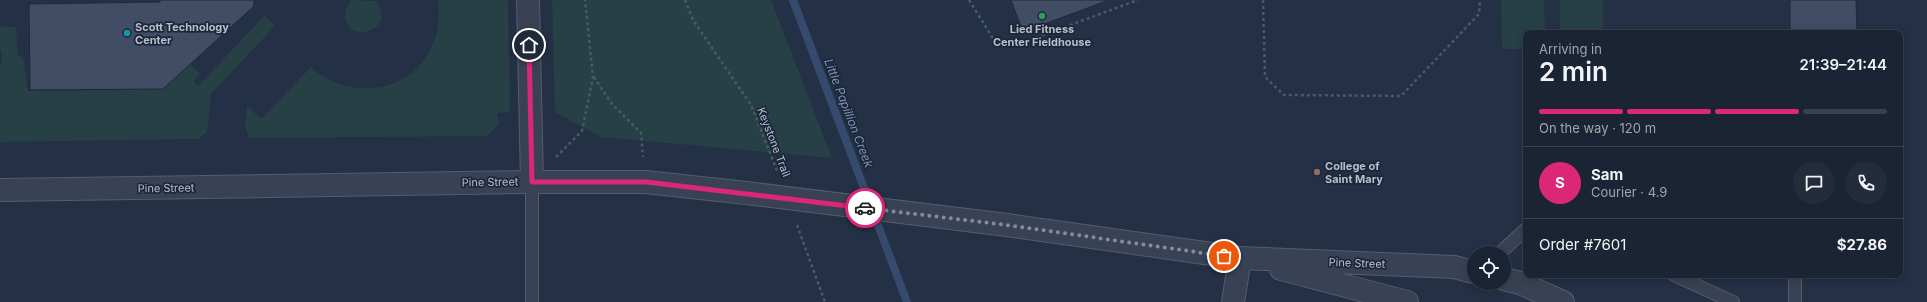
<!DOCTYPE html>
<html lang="en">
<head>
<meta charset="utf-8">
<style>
	body { margin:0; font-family:Inter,sans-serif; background:#242c3c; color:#f1f3f6; height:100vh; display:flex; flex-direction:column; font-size:15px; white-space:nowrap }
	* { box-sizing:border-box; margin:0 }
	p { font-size:13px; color:#a0a4ac }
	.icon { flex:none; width:22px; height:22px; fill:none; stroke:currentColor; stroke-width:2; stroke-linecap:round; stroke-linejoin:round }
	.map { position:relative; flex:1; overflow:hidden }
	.panel { position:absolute; left:1523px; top:30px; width:380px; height:248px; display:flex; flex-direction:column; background:#1b2434; border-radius:8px; box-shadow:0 2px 10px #0003,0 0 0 1px #39414f }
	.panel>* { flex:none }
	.controls { position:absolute; left:1467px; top:246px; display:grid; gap:8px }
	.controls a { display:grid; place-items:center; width:44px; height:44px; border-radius:50%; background:#1b2434; box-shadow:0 2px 10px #0003,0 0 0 1px #39414f; font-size:20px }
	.pin { position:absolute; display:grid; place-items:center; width:34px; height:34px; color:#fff; margin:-17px; border:2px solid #fff; border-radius:50%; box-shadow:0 1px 4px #0007 }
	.courier { position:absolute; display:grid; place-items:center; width:40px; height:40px; margin:-20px; border:3px solid #db2777; border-radius:50%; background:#fff; color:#222; box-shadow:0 1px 5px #0007 }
	.head em { font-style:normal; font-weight:600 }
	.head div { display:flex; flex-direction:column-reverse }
	.head { display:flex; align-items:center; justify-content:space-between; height:68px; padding:0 16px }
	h1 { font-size:26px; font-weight:600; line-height:30px }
	.bar { display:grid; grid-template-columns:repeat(4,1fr); gap:6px 4px; align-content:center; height:48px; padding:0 16px }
	.bar i { height:5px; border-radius:3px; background:#39414f }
	.bar .selected { background:#db2777 }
	.bar p { grid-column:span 4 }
	.line { display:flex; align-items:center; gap:10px; padding:0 16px; border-top:1px solid #39414f }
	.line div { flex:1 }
	.round { display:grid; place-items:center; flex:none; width:42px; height:42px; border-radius:21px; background:#242c3c }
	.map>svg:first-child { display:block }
	.green { fill:#264046 }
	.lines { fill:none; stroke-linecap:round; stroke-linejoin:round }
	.stream { stroke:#364a6e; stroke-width:8 }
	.building { fill:#404d65; stroke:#1f293c }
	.service-casing { stroke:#545d6e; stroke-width:14 }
	.minor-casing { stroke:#545d6e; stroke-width:24 }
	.tertiary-casing { stroke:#545d6e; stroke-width:24 }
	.path { stroke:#445d62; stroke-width:2.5; stroke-dasharray:3 3; stroke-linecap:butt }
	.service { stroke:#394254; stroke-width:12 }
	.minor { stroke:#394254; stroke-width:22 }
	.tertiary { stroke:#394254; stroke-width:22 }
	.tertiary-bridge-casing { stroke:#545d6e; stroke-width:24; stroke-linecap:butt }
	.tertiary-bridge { stroke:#394254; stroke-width:22 }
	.done { stroke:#838c9e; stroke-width:4; stroke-dasharray:0 7.2 }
	.route { stroke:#db2777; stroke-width:5 }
	.leisure-dot { fill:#2e9e5b; stroke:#1d273a; stroke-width:1.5 }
	.culture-dot { fill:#0f9aa8; stroke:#1d273a; stroke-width:1.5 }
	.education-dot { fill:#8d6e63; stroke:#1d273a; stroke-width:1.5 }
	.labels { text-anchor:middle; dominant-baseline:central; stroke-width:3.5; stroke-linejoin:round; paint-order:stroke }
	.poi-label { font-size:11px; font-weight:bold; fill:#b6bece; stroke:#1d273a; text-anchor:start }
	.street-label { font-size:11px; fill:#b6bece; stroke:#1d273a }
	.water-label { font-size:12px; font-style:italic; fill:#7b91b8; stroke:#1d273a }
</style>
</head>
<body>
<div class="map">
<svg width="1927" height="302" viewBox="0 0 1927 302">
	<rect width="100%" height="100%" fill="#243045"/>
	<path class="green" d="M 352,0 L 376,1 C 398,29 349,46 345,17 C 345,10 348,4 352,0 Z
		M 438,0 L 508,0 L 510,112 L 497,113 L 499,124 L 487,136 L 249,138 L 245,126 L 247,106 L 261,119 L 311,67 C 338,94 392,97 419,66 C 436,47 441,24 438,0 Z
		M 552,0 L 771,0 L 832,158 L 600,137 L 555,112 Z
		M 1501,0 L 1544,0 L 1545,33 L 1526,33 L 1526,49 L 1502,49 Z
		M 1560,0 L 1603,0 L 1603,33 L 1560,33 Z
		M 265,15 L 275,26 L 211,94 L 207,132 L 198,139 L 0,142 L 0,68 L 2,55 L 0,48 L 0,26 L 16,27 L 18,56 L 23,57 L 28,91 L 163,89 L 191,64 L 200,74 L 193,81 L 198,86 Z"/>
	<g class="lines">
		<path class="stream" d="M 793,0 L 907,302"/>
	</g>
	<path class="building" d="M 160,0 L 254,0 L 254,6 L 163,89 L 30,90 L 29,4 L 160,2 Z
		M 1011,0 L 1109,0 L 1023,32 Z
		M 1790,0 L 1856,0 L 1857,33 L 1790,33 Z"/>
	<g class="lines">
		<defs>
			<path id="service" d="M 532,182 L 532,302
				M 1500,253 L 1526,229
				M 1674,275 L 1733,302
				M 1795,275 L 1795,302"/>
			<path id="minor" d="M 528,0 L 532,182
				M 1233,302 L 1240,258"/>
			<path id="tertiary" d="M 0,190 L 532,182 L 646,182 L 746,193
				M 1007,225 L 1240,258 L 1454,267 L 1474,272
				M 1281,269 L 1407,302
				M 1504,279 L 1520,283 L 1563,302"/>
		</defs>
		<use href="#service" class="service-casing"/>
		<use href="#minor" class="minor-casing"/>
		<use href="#tertiary" class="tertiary-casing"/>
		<path class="path" d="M 685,0 L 693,20 L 751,105 L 778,173
			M 969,0 L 994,40 L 1024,42 L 1138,0
			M 1263,0 L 1265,77 L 1284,95 L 1401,96 L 1479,14 L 1480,0
			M 594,77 L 612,104 L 641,133 L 643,157
			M 556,157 L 582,131 L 593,77 L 585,0
			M 797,225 L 825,302"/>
		<use href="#service" class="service"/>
		<use href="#minor" class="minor"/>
		<use href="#tertiary" class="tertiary"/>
		<defs>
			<path id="tertiary-bridge" d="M 746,193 L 1007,225"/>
		</defs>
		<use href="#tertiary-bridge" class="tertiary-bridge-casing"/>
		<use href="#tertiary-bridge" class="tertiary-bridge"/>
	</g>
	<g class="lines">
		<path class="done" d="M 865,208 L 1007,225 L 1224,256"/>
		<path class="route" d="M 529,45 L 532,182 L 646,182 L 865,208"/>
	</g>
	<circle class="leisure-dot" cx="1042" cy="16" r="4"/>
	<circle class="culture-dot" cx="127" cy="33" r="4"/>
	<circle class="education-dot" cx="1317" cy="172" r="4"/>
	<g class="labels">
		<g class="poi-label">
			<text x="135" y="27">Scott Technology<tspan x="135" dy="13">Center</tspan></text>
			<text x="1042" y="29" text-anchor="middle">Lied Fitness<tspan x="1042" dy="13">Center Fieldhouse</tspan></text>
			<text x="1325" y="166">College of<tspan x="1325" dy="13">Saint Mary</tspan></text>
		</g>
		<g class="street-label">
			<text transform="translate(774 142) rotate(69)">Keystone Trail</text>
			<text transform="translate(490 182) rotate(-1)">Pine Street</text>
			<text transform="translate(166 188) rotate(-1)">Pine Street</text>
			<text transform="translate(1357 263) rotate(2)">Pine Street</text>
		</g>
		<g class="water-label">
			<text transform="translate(849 113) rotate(69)">Little Papillion Creek</text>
		</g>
	</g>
</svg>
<div class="controls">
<a><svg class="icon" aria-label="locate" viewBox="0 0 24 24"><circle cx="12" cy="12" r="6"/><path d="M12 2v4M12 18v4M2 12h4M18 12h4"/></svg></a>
</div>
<div class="pin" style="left:1224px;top:256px;background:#ea580c"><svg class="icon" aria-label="bag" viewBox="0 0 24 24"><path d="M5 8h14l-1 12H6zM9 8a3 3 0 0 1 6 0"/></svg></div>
<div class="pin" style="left:529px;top:45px;background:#1f2937"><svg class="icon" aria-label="home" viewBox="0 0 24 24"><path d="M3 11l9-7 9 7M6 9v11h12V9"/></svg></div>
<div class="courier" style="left:865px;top:208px"><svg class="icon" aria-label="car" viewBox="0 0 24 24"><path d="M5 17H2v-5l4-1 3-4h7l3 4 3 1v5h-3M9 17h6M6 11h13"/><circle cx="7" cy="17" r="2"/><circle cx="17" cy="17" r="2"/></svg></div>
<section class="panel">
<div class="head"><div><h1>2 min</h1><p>Arriving in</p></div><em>21:39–21:44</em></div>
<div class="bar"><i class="selected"></i><i class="selected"></i><i class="selected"></i><i></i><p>On the way · 120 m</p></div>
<div class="line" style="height:72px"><b class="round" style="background:#db2777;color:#fff">S</b><div><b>Sam</b><p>Courier · 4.9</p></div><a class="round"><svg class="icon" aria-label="chat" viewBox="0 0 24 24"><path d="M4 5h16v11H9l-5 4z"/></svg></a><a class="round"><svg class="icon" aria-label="phone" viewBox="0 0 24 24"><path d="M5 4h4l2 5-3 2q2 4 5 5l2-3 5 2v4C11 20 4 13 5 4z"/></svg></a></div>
<div class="line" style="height:52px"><div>Order #7601</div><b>$27.86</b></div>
</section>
</div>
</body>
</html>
